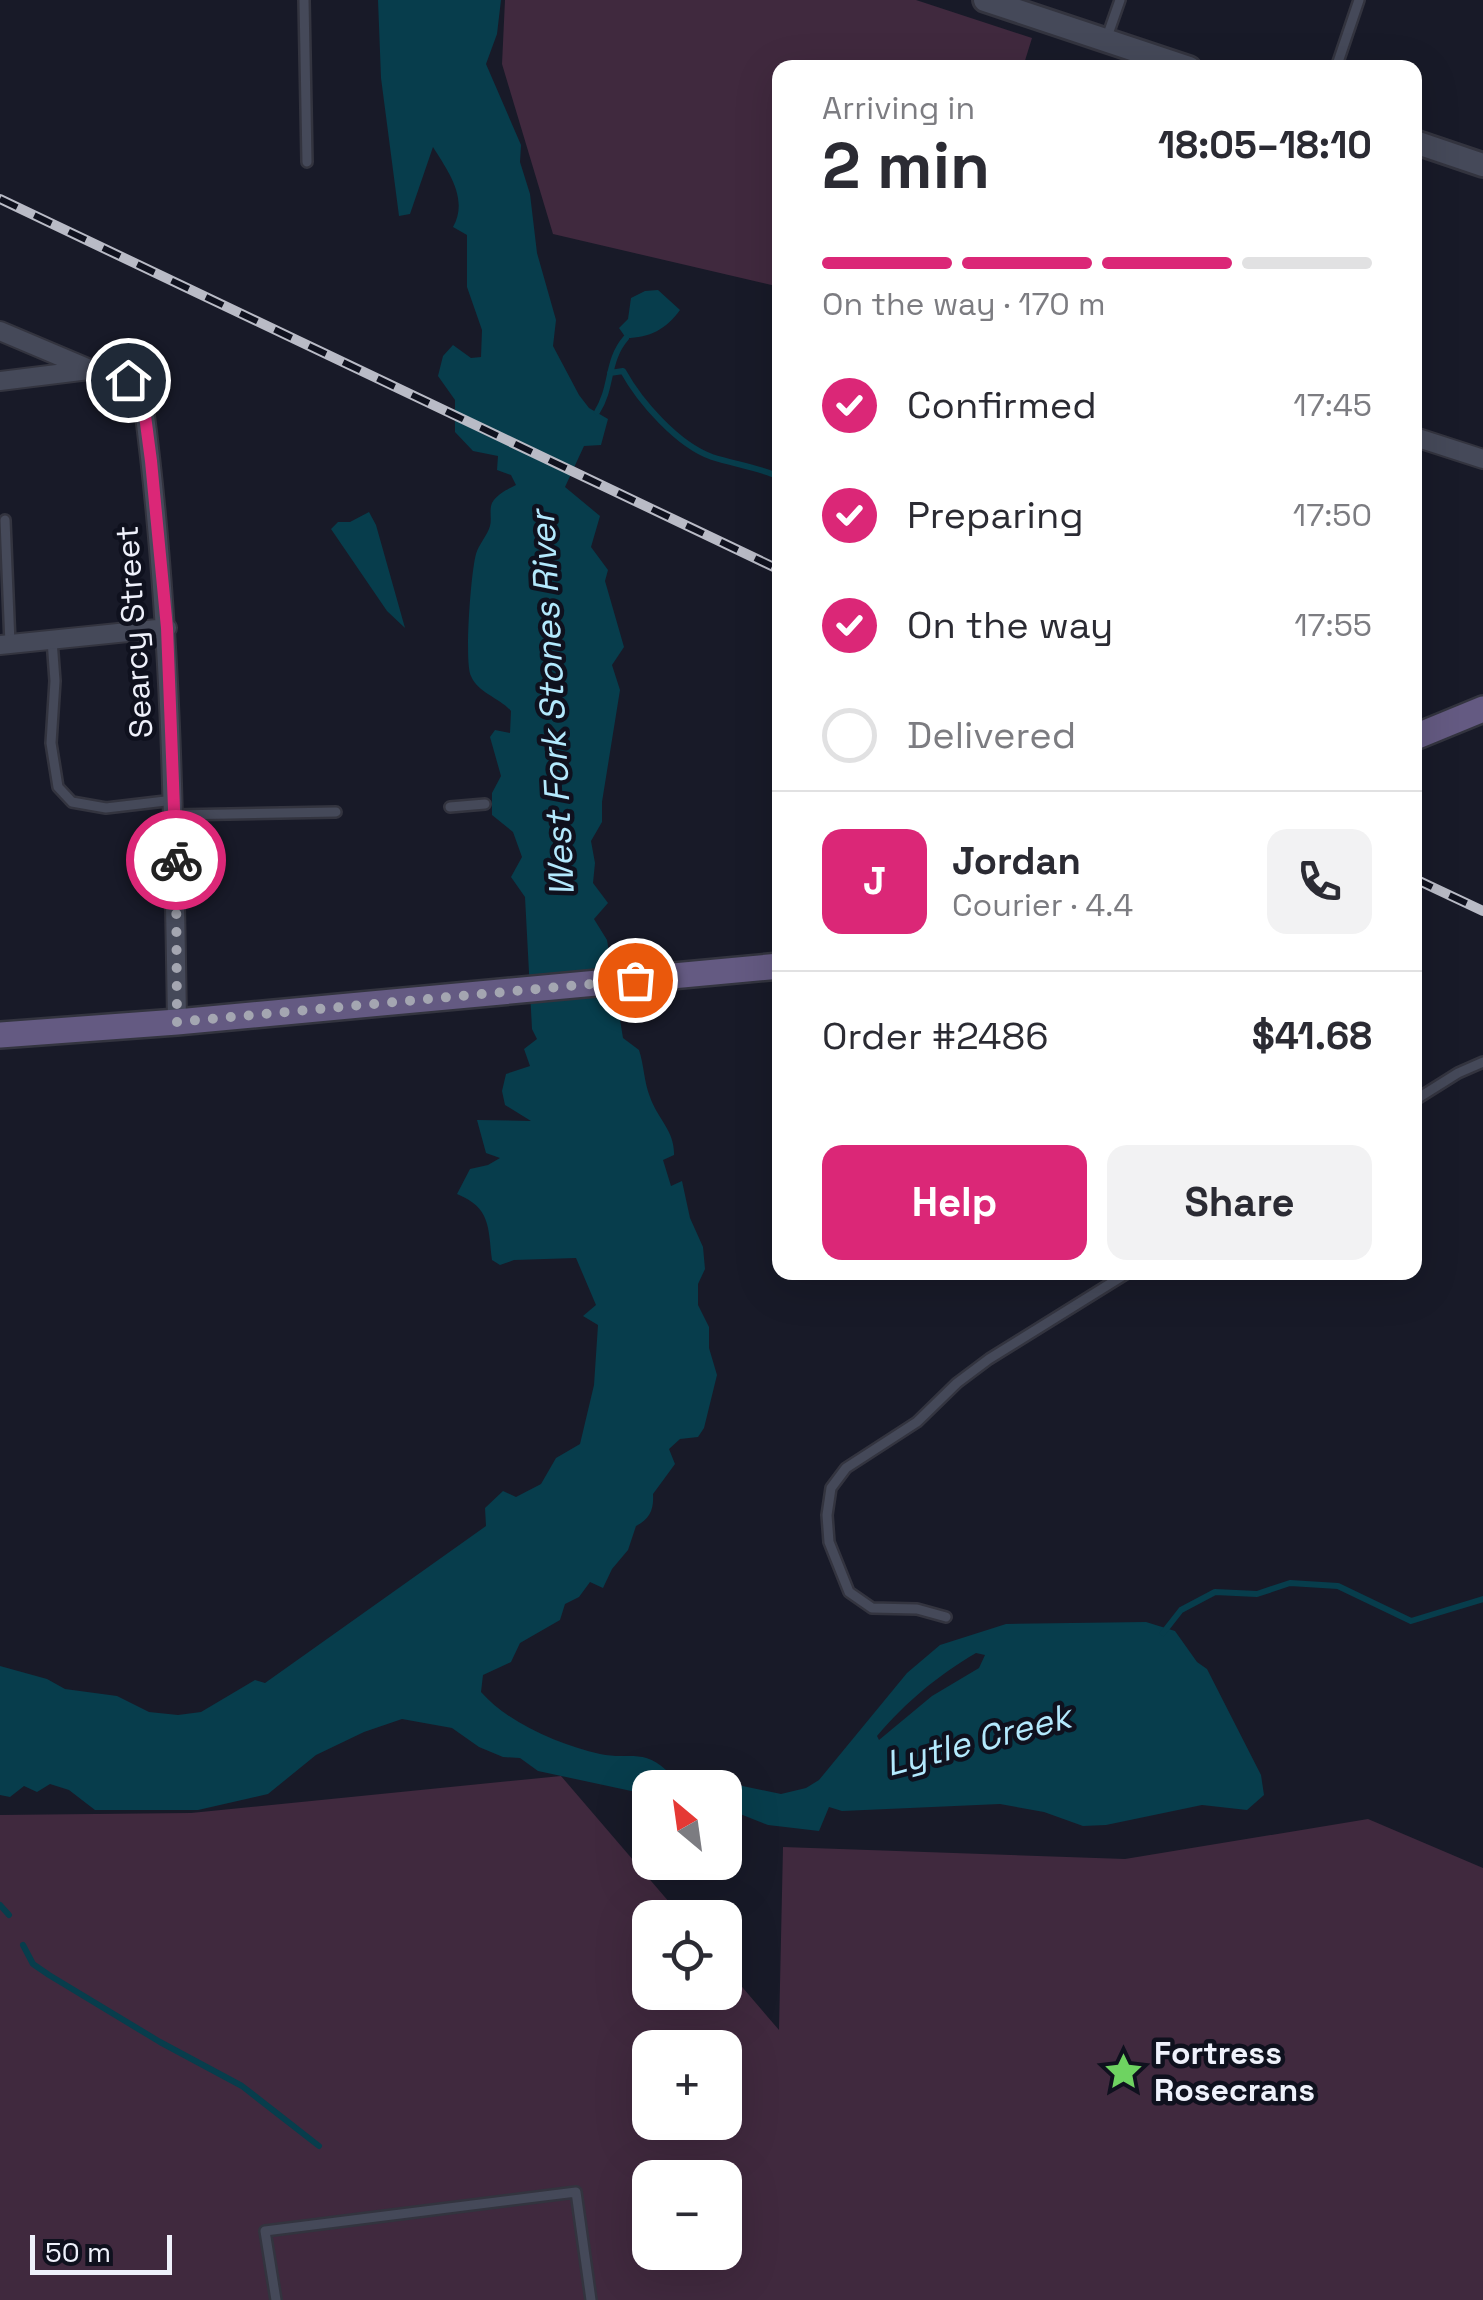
<!DOCTYPE html>
<html lang="en">
<head>
<meta charset="utf-8">
<style>
	body { margin:0; font-family:"Space Grotesk",sans-serif; background:#f2f2f3; color:#2b2b33; height:100vh; display:flex; flex-direction:column; font-size:38px; white-space:nowrap }
	* { box-sizing:border-box; margin:0 }
	p { font-size:32px; color:#7c7c81 }
	.icon { flex:none; width:55px; height:55px; fill:none; stroke:currentColor; stroke-width:2; stroke-linecap:round; stroke-linejoin:round }
	.map { position:relative; flex:1; overflow:hidden }
	.details { position:absolute; left:772px; top:60px; width:650px; height:1220px; display:flex; flex-direction:column; background:#fff; border-radius:20px; box-shadow:0 10px 40px #0002 }
	.details>* { flex:none }
	.needle { width:65px; rotate:331deg }
	.fabs { position:absolute; left:632px; top:1770px; display:grid; gap:20px }
	.fabs a { display:grid; place-items:center; width:110px; height:110px; border-radius:20px; background:#fff; box-shadow:0 10px 40px #0002; font-size:50px }
	.scale { position:absolute; left:30px; bottom:25px; width:142px; box-sizing:border-box; padding-left:10px; border:5px solid #eff1fb; border-top:0; font-size:28px; line-height:35px; white-space:nowrap; color:#eff1fb; -webkit-text-stroke:8px #0f111e; paint-order:stroke }
	.pin { position:absolute; display:grid; place-items:center; width:85px; height:85px; color:#fff; margin:-42px; border:5px solid #fff; border-radius:50%; box-shadow:0 2px 10px #0007 }
	.courier { position:absolute; display:grid; place-items:center; width:100px; height:100px; margin:-50px; border:8px solid #db2777; border-radius:50%; background:#fff; color:#222; box-shadow:0 2px 12px #0007 }
	.overview em { font-style:normal; font-weight:600 }
	.overview div { display:flex; flex-direction:column-reverse }
	.overview { display:flex; align-items:center; justify-content:space-between; height:170px; padding:0 50px }
	h1 { font-size:65px; font-weight:600; line-height:75px }
	.bar { display:grid; grid-template-columns:repeat(4,1fr); gap:15px 10px; align-content:center; height:120px; padding:0 50px }
	.bar i { height:12px; border-radius:8px; background:#e1e1e2 }
	.bar .current { background:#db2777 }
	.bar p { grid-column:span 4 }
	.line { display:flex; align-items:center; gap:25px; padding:0 50px; border-top:2px solid #e1e1e2 }
	.line div { flex:1 }
	.round { display:grid; place-items:center; flex:none; width:105px; height:105px; border-radius:20px; background:#f2f2f3 }
	ol { padding:0 50px; list-style:none }
	li { display:flex; align-items:center; gap:30px; height:110px }
	li p { margin-inline-start:auto }
	li .icon { padding:10px; border-radius:50%; background:#db2777; color:#fff; stroke-width:4 }
	li:last-child { color:#7c7c81 }
	li i { width:55px; height:55px; border:5px solid #e1e1e2; border-radius:50% }
	.action { display:flex; gap:20px; margin-top:auto; padding:20px 50px }
	.action a { flex:1; height:115px; border-radius:20px; background:#db2777; color:#fff; font-size:40px; font-weight:600; line-height:115px; text-align:center }
	.action a+a { background:#f2f2f3; color:#2b2b33 }
	.map>svg:first-child { display:block }
	.green { fill:#40293e; fill-rule:evenodd }
	.water { fill:#073d4c; fill-rule:evenodd }
	.lines { fill:none; stroke-linecap:round; stroke-linejoin:round }
	.stream { stroke:#073d4c; stroke-width:6 }
	.service-casing { stroke:#33343f; stroke-width:14 }
	.minor-casing { stroke:#33343f; stroke-width:22 }
	.tertiary-casing { stroke:#33343f; stroke-width:28 }
	.secondary-casing { stroke:#33343f; stroke-width:30 }
	.service { stroke:#454959; stroke-width:9 }
	.minor { stroke:#454959; stroke-width:18 }
	.tertiary { stroke:#454959; stroke-width:22 }
	.secondary { stroke:#645a82; stroke-width:25 }
	.rail-casing { stroke:#b9bbc6; stroke-width:10 }
	.rail { stroke:#0f111e; stroke-width:6; stroke-dasharray:19; stroke-linecap:butt }
	.done { stroke:#a4a6b1; stroke-width:10; stroke-dasharray:0 18 }
	.route { stroke:#db2777; stroke-width:12 }
	.labels { text-anchor:middle; dominant-baseline:central; stroke-width:9; stroke-linejoin:round; paint-order:stroke }
	.street-label { font-size:32px; fill:#eff1fb; stroke:#0f111e }
	.poi-label { font-size:32px; font-weight:bold; fill:#eff1fb; stroke:#0f111e; text-anchor:start }
	.water-label { font-size:35px; font-style:italic; fill:#b3e9fd; stroke:#0f111e }
</style>
</head>
<body>
<div class="map">
<svg width="1483" height="2300" viewBox="0 0 1483 2300">
	<rect width="100%" height="100%" fill="#181a28"/>
	<path class="green" d="M 505,0 L 916,0 L 1032,38 L 1023,67 L 780,68 L 780,287 L 553,234 L 502,64 Z
		M 561,1776 L 682,1917 L 650,1918 L 650,1992 L 725,1992 L 725,1967 L 779,2030 L 783,1847 L 1125,1859 L 1368,1819 L 1483,1868 L 1483,2300 L 0,2300 L 0,1815 L 191,1813 ZM 650,2048 L 725,2048 L 725,2122 L 650,2122 ZM 650,2178 L 725,2178 L 725,2252 L 650,2252 Z"/>
	<path class="water" d="M 378,0 L 501,0 L 497,34 L 486,64 L 521,145 L 520,162 L 530,194 L 537,253 L 556,320 L 553,346 L 579,395 L 589,408 L 608,419 L 601,445 L 584,446 L 565,487 L 600,516 L 591,547 L 608,570 L 605,581 L 624,647 L 612,665 L 620,690 L 602,802 L 602,822 L 591,841 L 595,863 L 593,883 L 608,903 L 594,919 L 607,940 L 623,1038 L 639,1050 C 644,1065 644,1082 650,1097 C 657,1118 675,1131 674,1155 L 663,1160 L 671,1186 L 682,1181 L 690,1218 L 703,1247 L 705,1269 L 698,1284 L 698,1305 L 709,1327 L 709,1348 L 717,1375 L 704,1428 L 698,1437 L 680,1439 L 669,1449 L 675,1464 L 653,1494 C 654,1509 650,1519 636,1526 L 628,1550 L 612,1569 L 603,1588 L 590,1582 L 579,1597 L 565,1604 L 560,1620 L 520,1643 L 511,1662 L 483,1675 L 481,1692 C 508,1723 560,1745 600,1754 C 627,1760 643,1748 666,1770 L 781,1794 L 806,1788 L 819,1780 L 907,1673 L 940,1645 L 1006,1624 L 1146,1622 L 1175,1631 L 1197,1662 L 1207,1669 L 1261,1775 L 1264,1795 L 1247,1810 L 1202,1805 L 1106,1825 L 1083,1826 L 1044,1812 L 1000,1804 L 842,1811 L 829,1807 L 819,1831 L 768,1825 L 725,1808 L 725,1788 L 650,1788 L 650,1795 L 538,1771 L 520,1758 L 503,1757 L 479,1747 L 452,1728 L 402,1719 L 364,1732 L 316,1755 L 268,1794 L 198,1810 L 95,1810 L 69,1790 L 50,1784 L 37,1792 L 24,1786 L 10,1797 L 0,1795 L 0,1666 L 47,1679 L 65,1689 L 117,1696 L 149,1712 L 178,1715 L 201,1712 L 255,1680 L 265,1683 L 486,1526 L 485,1508 L 503,1491 L 516,1497 L 541,1484 L 556,1458 L 580,1444 L 594,1385 L 598,1325 L 583,1316 L 596,1305 L 576,1258 L 514,1260 L 500,1265 L 492,1260 C 488,1227 491,1208 457,1194 L 470,1169 L 488,1165 L 500,1158 L 486,1153 L 477,1120 L 531,1121 L 505,1105 L 502,1091 L 506,1074 L 530,1066 L 524,1049 L 537,1039 L 532,1029 L 525,897 L 511,877 L 522,857 L 513,832 L 492,815 L 492,793 L 501,776 L 490,737 L 495,730 L 510,733 L 511,711 C 500,698 478,693 471,676 C 464,662 471,571 476,554 C 479,544 487,536 490,526 C 492,519 489,510 492,503 C 497,494 508,489 516,485 L 511,475 L 497,470 L 498,456 L 473,451 L 455,432 L 455,400 L 438,376 L 443,356 L 453,345 L 471,358 L 481,357 L 482,330 L 467,287 L 467,235 L 453,227 C 469,199 448,171 433,147 L 410,214 L 399,216 L 381,78 ZM 976,1653 L 985,1655 L 979,1668 L 932,1696 L 879,1740 L 877,1736 C 907,1701 937,1676 976,1653 Z
		M 658,290 L 680,310 C 666,329 650,338 626,338 L 619,328 L 628,319 L 631,298 L 645,291 Z
		M 369,512 L 376,525 L 405,628 L 387,611 L 331,529 L 338,522 L 350,522 Z"/>
	<g class="lines">
		<path class="stream" d="M 610,373 L 623,371 C 640,402 678,445 712,457 C 734,464 760,468 780,477
			M 597,412 C 613,387 606,361 626,338
			M 1163,1633 L 1181,1610 L 1215,1592 L 1257,1594 L 1290,1583 L 1338,1586 L 1411,1621 L 1483,1599
			M 0,1905 L 9,1915
			M 23,1945 L 33,1964 L 49,1975 L 160,2042 L 242,2086 L 319,2146"/>
		<defs>
			<path id="service" d="M 304,0 L 307,162
				M 1107,37 L 1120,0
				M 1336,68 L 1359,0
				M 5,520 L 10,644
				M 52,640 L 55,681 L 51,743 L 58,787 L 72,802 L 106,808 L 174,800
				M 450,807 L 485,804
				M 175,815 L 336,812
				M 1415,1100 L 1458,1073 L 1483,1062
				M 946,1617 L 917,1609 L 872,1608 L 849,1592 L 829,1542 L 827,1515 L 831,1488 L 846,1468 L 917,1422 L 957,1383 L 989,1359 L 1129,1272
				M 276,2300 L 265,2231 L 576,2192 L 591,2300"/>
			<path id="minor" d="M 0,331 L 92,370 L 128,380 L 144,408 C 171,613 174,817 177,1022
				M 0,381 L 89,370
				M 1415,437 L 1483,459
				M 0,645 L 167,628"/>
			<path id="tertiary" d="M 985,0 L 1189,68
				M 1415,142 L 1483,165"/>
			<path id="secondary" d="M 1415,737 L 1483,709
				M 0,1035 L 177,1022 L 780,966"/>
		</defs>
		<use href="#service" class="service-casing"/>
		<use href="#minor" class="minor-casing"/>
		<use href="#tertiary" class="tertiary-casing"/>
		<use href="#secondary" class="secondary-casing"/>
		<use href="#service" class="service"/>
		<use href="#minor" class="minor"/>
		<use href="#tertiary" class="tertiary"/>
		<use href="#secondary" class="secondary"/>
		<defs>
			<path id="rail" d="M 0,199 L 780,570
				M 1415,879 L 1483,911"/>
		</defs>
		<use href="#rail" class="rail-casing"/>
		<use href="#rail" class="rail"/>
	</g>
	<g class="lines">
		<path class="done" d="M 176,860 L 177,1022 L 635,980"/>
		<path class="route" d="M 128,380 L 144,408 L 151,461 L 167,628 L 176,860"/>
	</g>
	<defs>
		<symbol id="sight-bare" viewBox="-9 -9 18 18"><path d="M0-6L1.8-2.2L6-1.7L2.9 1.2L3.7 5.4L0 3.3L-3.7 5.4L-2.9 1.2L-6-1.7L-1.8-2.2Z" fill="#6ed361" stroke="#0f111e" stroke-width="2.5" paint-order="stroke"/></symbol>
	</defs>
	<g fill-rule="evenodd">
		<use href="#sight-bare" x="1096" y="2044" width="55" height="55"/>
	</g>
	<g class="labels">
		<g class="street-label">
			<text transform="translate(134 632) rotate(-94)">Searcy Street</text>
		</g>
		<g class="poi-label">
			<text x="1154" y="2053">Fortress<tspan x="1154" dy="37">Rosecrans</tspan></text>
		</g>
		<g class="water-label">
			<text transform="translate(552 704) rotate(-93)">West Fork Stones River</text>
			<text transform="translate(978 1740) rotate(-15)">Lytle Creek</text>
		</g>
	</g>
</svg>
<div class="fabs">
<a><svg class="needle" viewBox="-14 -14 28 28"><path d="M0-13l5 13h-10z" fill="#e53935"/><path d="M0 13l5-13h-10z" fill="#7c7c81"/></svg></a>
<a><svg class="icon" aria-label="locate" viewBox="0 0 24 24"><circle cx="12" cy="12" r="6"/><path d="M12 2v4M12 18v4M2 12h4M18 12h4"/></svg></a>
<a>+</a>
<a>−</a>
</div>
<div class="scale">50 m</div>
<div class="pin" style="left:635px;top:980px;background:#ea580c"><svg class="icon" aria-label="bag" viewBox="0 0 24 24"><path d="M5 8h14l-1 12H6zM9 8a3 3 0 0 1 6 0"/></svg></div>
<div class="pin" style="left:128px;top:380px;background:#1f2937"><svg class="icon" aria-label="home" viewBox="0 0 24 24"><path d="M3 11l9-7 9 7M6 9v11h12V9"/></svg></div>
<div class="courier" style="left:176px;top:860px"><svg class="icon" aria-label="bike" viewBox="0 0 24 24"><circle cx="6" cy="16" r="4"/><circle cx="18" cy="16" r="4"/><path d="M6 16l4-8h5l3 8M10 8l3 8H6M13 5h3"/></svg></div>
<section class="details">
<div class="overview"><div><h1>2 min</h1><p>Arriving in</p></div><em>18:05–18:10</em></div>
<div class="bar"><i class="current"></i><i class="current"></i><i class="current"></i><i></i><p>On the way · 170 m</p></div>
<ol>
<li><svg class="icon" aria-label="check" viewBox="0 0 24 24"><path d="M5 12l5 5 9-10"/></svg>Confirmed<p>17:45</p></li>
<li><svg class="icon" aria-label="check" viewBox="0 0 24 24"><path d="M5 12l5 5 9-10"/></svg>Preparing<p>17:50</p></li>
<li><svg class="icon" aria-label="check" viewBox="0 0 24 24"><path d="M5 12l5 5 9-10"/></svg>On the way<p>17:55</p></li>
<li><i></i>Delivered</li>
</ol>
<div class="line" style="height:180px"><b class="round" style="background:#db2777;color:#fff">J</b><div><b>Jordan</b><p>Courier · 4.4</p></div><a class="round"><svg class="icon" aria-label="phone" viewBox="0 0 24 24"><path d="M5 4h4l2 5-3 2q2 4 5 5l2-3 5 2v4C11 20 4 13 5 4z"/></svg></a></div>
<div class="line" style="height:130px"><div>Order #2486</div><b>$41.68</b></div>
<div class="action"><a>Help</a><a>Share</a></div>
</section>
</div>
</body>
</html>
